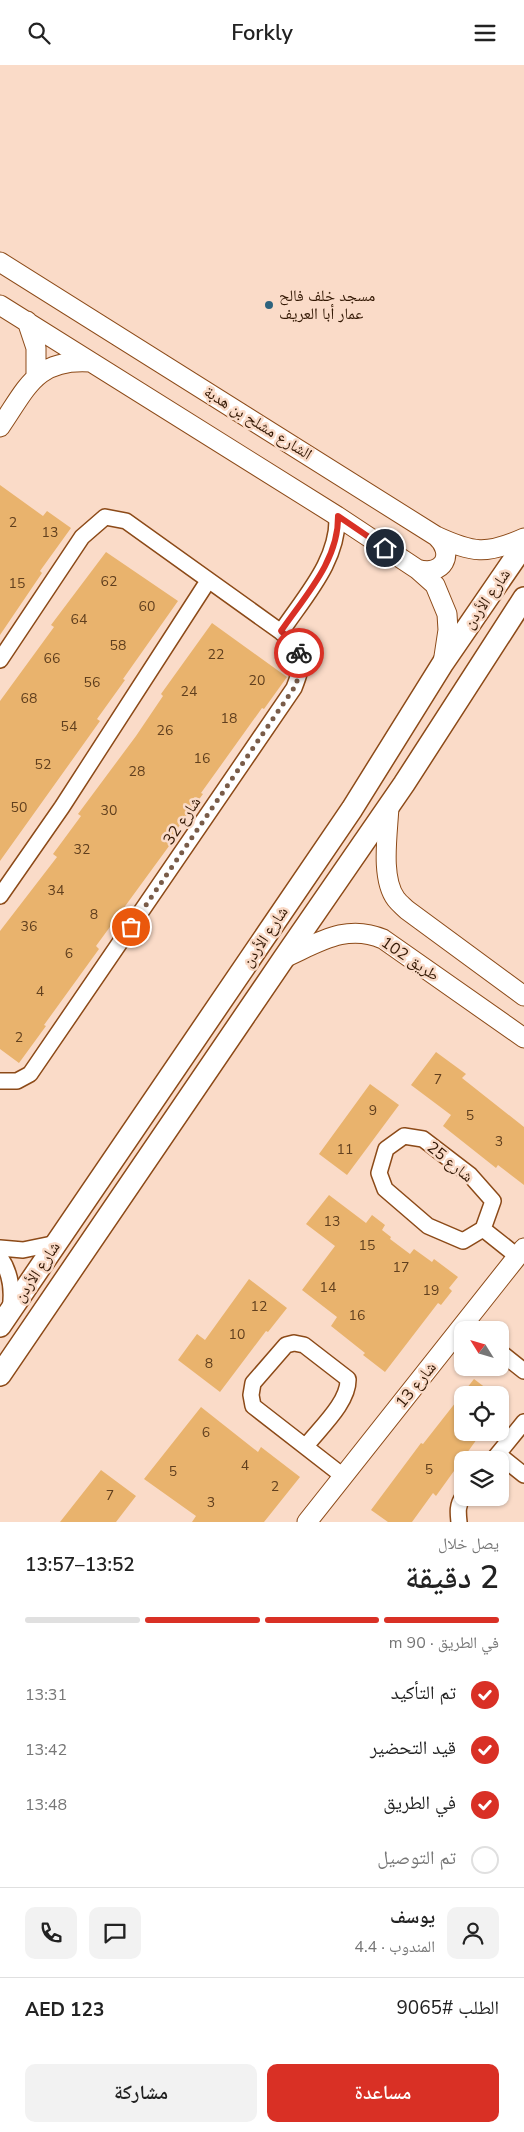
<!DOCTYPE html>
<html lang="ar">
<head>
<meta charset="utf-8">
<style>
	body { margin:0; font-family:"Nunito Sans","Noto Naskh Arabic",sans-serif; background:#f2f2f2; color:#222; direction:rtl; height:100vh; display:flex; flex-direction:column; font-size:19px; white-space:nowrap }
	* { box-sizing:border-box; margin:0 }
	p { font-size:16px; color:#767676 }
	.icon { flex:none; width:28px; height:28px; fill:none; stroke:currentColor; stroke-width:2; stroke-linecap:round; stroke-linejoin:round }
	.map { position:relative; height:1457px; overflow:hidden; direction:ltr }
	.side { display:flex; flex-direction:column; background:#fff; flex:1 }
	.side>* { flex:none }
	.needle { width:32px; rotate:307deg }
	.tools { position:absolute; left:454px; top:1256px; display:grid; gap:10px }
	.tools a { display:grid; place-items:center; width:55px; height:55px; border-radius:10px; background:#fff; box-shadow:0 1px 4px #0004; font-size:25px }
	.pin { position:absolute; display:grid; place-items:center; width:42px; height:42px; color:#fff; margin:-21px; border:2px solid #fff; border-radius:50%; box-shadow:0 1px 5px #0007 }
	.courier { position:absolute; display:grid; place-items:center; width:50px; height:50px; margin:-25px; border:4px solid #d93025; border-radius:50%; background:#fff; color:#222; box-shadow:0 1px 6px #0007 }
	.head em { font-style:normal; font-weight:600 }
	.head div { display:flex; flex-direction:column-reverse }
	.head { display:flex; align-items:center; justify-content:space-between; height:85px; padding:0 25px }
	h1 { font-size:32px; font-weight:600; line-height:38px }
	.bar { display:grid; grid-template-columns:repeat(4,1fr); gap:8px 5px; align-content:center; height:60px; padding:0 25px }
	.bar i { height:6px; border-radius:4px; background:#e0e0e0 }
	.bar .selected { background:#d93025 }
	.bar p { grid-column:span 4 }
	.line { display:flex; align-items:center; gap:12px; padding:0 25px; border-top:1px solid #e0e0e0 }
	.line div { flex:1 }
	.round { display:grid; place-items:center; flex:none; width:52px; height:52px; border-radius:10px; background:#f2f2f2 }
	ol { padding:0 25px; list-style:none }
	li { display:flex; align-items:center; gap:15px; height:55px }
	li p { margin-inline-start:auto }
	li .icon { padding:5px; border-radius:50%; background:#d93025; color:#fff; stroke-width:4 }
	li:last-child { color:#767676 }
	li i { width:28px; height:28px; border:2px solid #e0e0e0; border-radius:50% }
	.button { display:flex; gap:10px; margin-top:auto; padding:10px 25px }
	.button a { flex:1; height:58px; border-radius:10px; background:#d93025; color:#fff; font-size:20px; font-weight:600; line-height:58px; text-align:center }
	.button a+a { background:#f2f2f2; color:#222 }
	header { display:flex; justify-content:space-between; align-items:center; height:65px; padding:0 25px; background:#fff; font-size:22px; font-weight:600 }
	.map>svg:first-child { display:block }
	.building { fill:#e9b36d }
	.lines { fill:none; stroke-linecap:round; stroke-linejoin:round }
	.minor-casing { stroke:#8c4a18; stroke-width:18 }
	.tertiary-casing { stroke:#8c4a18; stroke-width:21 }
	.secondary-casing { stroke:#8c4a18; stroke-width:24 }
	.minor { stroke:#fff; stroke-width:15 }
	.tertiary { stroke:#fff; stroke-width:19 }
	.secondary { stroke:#fff; stroke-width:21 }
	.done { stroke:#795c49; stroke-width:5; stroke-dasharray:0 9 }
	.route { stroke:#d93025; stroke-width:6 }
	.poi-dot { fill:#2d637e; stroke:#fadbc8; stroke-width:2 }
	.labels { text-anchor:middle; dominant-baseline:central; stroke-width:5; stroke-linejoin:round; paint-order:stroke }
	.number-label { font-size:14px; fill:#603f1e }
	.poi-label { font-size:16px; fill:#331804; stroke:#fadbc8; text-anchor:start }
	.street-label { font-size:16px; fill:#331804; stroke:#fadbc8 }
</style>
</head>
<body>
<header><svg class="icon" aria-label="menu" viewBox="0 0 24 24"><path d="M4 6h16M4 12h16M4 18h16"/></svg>Forkly<svg class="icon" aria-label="search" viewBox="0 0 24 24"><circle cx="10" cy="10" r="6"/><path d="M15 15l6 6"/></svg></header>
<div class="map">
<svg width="524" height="1457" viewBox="0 0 524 1457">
	<rect width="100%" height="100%" fill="#fadbc8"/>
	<path class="building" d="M 0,420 L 43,451 L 47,446 L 71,463 L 40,506 L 42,508 L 0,570 Z
		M 106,487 L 178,536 L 123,614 L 125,615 L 97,654 L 100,656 L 0,796 L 0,636 L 54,562 L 51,560 Z
		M 212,558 L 287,612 L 264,644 L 262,643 L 201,728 L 203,729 L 177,764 L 180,766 L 96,881 L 99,884 L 44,960 L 46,961 L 19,998 L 0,984 L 0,866 L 57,792 L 53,789 L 81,751 L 78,749 L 136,671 L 163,631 L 161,629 Z
		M 436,987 L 466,1009 L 462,1013 L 524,1062 L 524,1120 L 498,1100 L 496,1103 L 443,1061 L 451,1050 L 411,1020 Z
		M 370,1019 L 399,1040 L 347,1110 L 319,1089 Z
		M 329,1130 L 366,1158 L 372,1150 L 385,1160 L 382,1165 L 391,1172 L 390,1174 L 410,1189 L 414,1184 L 432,1197 L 434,1194 L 458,1212 L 449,1223 L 452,1226 L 441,1240 L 438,1238 L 385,1307 L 363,1290 L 365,1288 L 331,1261 L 337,1252 L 302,1225 L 335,1181 L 306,1159 Z
		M 249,1214 L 287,1243 L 268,1267 L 266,1266 L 220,1327 L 178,1295 L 197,1269 L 205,1275 Z
		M 474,1314 L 495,1330 L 462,1330 L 462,1368 L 467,1368 L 477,1374 L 436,1431 L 433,1428 L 412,1457 L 388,1457 L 371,1445 L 421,1378 L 423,1379 Z
		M 201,1342 L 258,1387 L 261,1382 L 300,1412 L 264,1457 L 192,1457 L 196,1451 L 144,1414 Z
		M 101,1405 L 136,1431 L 116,1457 L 60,1457 Z"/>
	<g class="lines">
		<defs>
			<path id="minor" d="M 281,567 C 305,531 339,495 337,451
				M 0,595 L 82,472 L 105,452 L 126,456 L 281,567 C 304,587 305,595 294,623 L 30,1009 L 17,1016 L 0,1016
				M 0,831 L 62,742 L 208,516
				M 404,1071 L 423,1074 L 470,1110 L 493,1136 L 483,1164 L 463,1176 L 428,1161 L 385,1124 L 379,1108 L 386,1084 Z
				M 483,1164 L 517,1191
				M 0,1183 L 23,1185 L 57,1178
				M 0,1192 C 11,1208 13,1226 10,1245
				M 500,1287 L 524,1306
				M 306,1381 C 320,1363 349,1337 348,1314 L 304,1280 L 294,1278 L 286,1280 L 253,1318 L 251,1330 L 253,1341 L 343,1411
				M 498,1389 L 524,1410
				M 493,1395 L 524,1357
				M 459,1457 C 458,1448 457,1440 463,1432"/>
			<path id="tertiary" d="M 0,197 L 436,471 C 473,488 486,490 524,473
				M 0,240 L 337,451 L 417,504 L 435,520 L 447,549 L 448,565 L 443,598
				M 27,256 L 36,283 L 36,311
				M 0,362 C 27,323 36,293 91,297
				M 417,504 C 443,512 456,489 436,471
				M 389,741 C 388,767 380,813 396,834 C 399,838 403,841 407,845 L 524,931
				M 284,893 C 318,878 346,858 383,874 L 524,973
				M 307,1457 L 524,1183"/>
			<path id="secondary" d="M 0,1261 L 352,744 L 443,598 L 524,480
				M 0,1310 L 284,893 L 404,719 L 524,533"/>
		</defs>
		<use href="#minor" class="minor-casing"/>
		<use href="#tertiary" class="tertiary-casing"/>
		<use href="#secondary" class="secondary-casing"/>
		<use href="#minor" class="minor"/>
		<use href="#tertiary" class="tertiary"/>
		<use href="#secondary" class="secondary"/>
	</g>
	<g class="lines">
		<path class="done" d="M 131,862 L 294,623 L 302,604 L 299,588"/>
		<path class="route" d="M 299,588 L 293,577 L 281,566 C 305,531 339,495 338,451 L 385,483"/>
	</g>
	<circle class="poi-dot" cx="269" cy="240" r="5"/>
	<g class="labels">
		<g class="number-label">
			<text x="13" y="457">2</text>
			<text x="50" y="467">13</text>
			<text x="109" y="516">62</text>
			<text x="17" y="518">15</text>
			<text x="147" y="541">60</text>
			<text x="79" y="554">64</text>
			<text x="118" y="580">58</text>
			<text x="216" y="589">22</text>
			<text x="52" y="593">66</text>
			<text x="257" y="615">20</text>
			<text x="92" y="617">56</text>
			<text x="189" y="626">24</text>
			<text x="29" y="633">68</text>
			<text x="229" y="653">18</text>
			<text x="69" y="661">54</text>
			<text x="165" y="665">26</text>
			<text x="202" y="693">16</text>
			<text x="43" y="699">52</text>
			<text x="137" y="706">28</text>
			<text x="19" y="742">50</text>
			<text x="109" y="745">30</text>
			<text x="82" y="784">32</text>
			<text x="56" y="825">34</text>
			<text x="94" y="849">8</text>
			<text x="29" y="861">36</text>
			<text x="69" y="888">6</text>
			<text x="40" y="926">4</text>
			<text x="19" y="972">2</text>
			<text x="438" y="1014">7</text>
			<text x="373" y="1045">9</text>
			<text x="470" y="1050">5</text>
			<text x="499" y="1076">3</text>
			<text x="345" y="1084">11</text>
			<text x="332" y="1156">13</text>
			<text x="367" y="1180">15</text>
			<text x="401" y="1202">17</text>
			<text x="328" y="1222">14</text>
			<text x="431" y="1225">19</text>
			<text x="259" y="1241">12</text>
			<text x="357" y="1250">16</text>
			<text x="237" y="1269">10</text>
			<text x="209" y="1298">8</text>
			<text x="206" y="1367">6</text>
			<text x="245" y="1400">4</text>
			<text x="429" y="1404">5</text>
			<text x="173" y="1406">5</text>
			<text x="275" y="1421">2</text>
			<text x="110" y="1430">7</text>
			<text x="211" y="1437">3</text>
		</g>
		<g class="poi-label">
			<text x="279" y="231">مسجد خلف فالح<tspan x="279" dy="18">عمار أبا العريف</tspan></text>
		</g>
		<g class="street-label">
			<text transform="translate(258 358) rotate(32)">الشارع مشلح بن هدبة</text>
			<text transform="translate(487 534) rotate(-55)">شارع الأردن</text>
			<text transform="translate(182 756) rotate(-56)">شارع 32</text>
			<text transform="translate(265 872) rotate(-56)">شارع الأردن</text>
			<text transform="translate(410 894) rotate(34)">طريق 102</text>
			<text transform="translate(450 1097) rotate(39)">شارع 25</text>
			<text transform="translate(37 1207) rotate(-56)">شارع الأردن</text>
			<text transform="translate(416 1320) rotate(-51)">شارع 13</text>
		</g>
	</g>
</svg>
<div class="tools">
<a><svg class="needle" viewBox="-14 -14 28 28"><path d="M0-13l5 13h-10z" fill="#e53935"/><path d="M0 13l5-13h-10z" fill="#767676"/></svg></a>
<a><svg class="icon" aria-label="locate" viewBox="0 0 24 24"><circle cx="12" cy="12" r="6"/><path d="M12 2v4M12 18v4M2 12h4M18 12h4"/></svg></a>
<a><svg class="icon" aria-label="layers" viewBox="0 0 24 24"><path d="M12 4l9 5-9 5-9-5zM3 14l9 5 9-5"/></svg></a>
</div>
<div class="pin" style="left:131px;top:862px;background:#ea580c"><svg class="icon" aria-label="bag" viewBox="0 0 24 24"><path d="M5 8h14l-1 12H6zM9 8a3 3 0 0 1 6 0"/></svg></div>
<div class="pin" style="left:385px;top:483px;background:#1f2937"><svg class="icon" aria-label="home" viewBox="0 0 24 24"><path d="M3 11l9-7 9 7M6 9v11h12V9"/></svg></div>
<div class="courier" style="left:299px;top:588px"><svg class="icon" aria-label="bike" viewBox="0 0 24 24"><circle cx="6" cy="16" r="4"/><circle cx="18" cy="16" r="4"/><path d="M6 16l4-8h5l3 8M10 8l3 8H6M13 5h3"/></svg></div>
</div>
<section class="side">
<div class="head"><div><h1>2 دقيقة</h1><p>يصل خلال</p></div><em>13:52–13:57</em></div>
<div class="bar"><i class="selected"></i><i class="selected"></i><i class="selected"></i><i></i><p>في الطريق · 90 m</p></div>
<ol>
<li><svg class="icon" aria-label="check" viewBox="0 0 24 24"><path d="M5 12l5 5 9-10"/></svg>تم التأكيد<p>13:31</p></li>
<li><svg class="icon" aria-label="check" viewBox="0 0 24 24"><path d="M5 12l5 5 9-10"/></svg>قيد التحضير<p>13:42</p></li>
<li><svg class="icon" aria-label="check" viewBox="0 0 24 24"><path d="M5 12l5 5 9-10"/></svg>في الطريق<p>13:48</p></li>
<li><i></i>تم التوصيل</li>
</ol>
<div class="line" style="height:90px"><a class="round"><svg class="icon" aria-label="person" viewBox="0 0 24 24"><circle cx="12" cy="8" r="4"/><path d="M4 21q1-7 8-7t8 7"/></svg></a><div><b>يوسف</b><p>المندوب · 4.4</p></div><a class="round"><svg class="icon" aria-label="chat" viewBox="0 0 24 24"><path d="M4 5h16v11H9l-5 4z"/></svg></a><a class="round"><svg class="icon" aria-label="phone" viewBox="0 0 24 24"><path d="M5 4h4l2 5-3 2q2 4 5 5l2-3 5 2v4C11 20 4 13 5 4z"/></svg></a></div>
<div class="line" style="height:65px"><div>الطلب #9065</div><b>AED 123</b></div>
<div class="button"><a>مساعدة</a><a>مشاركة</a></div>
</section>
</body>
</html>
